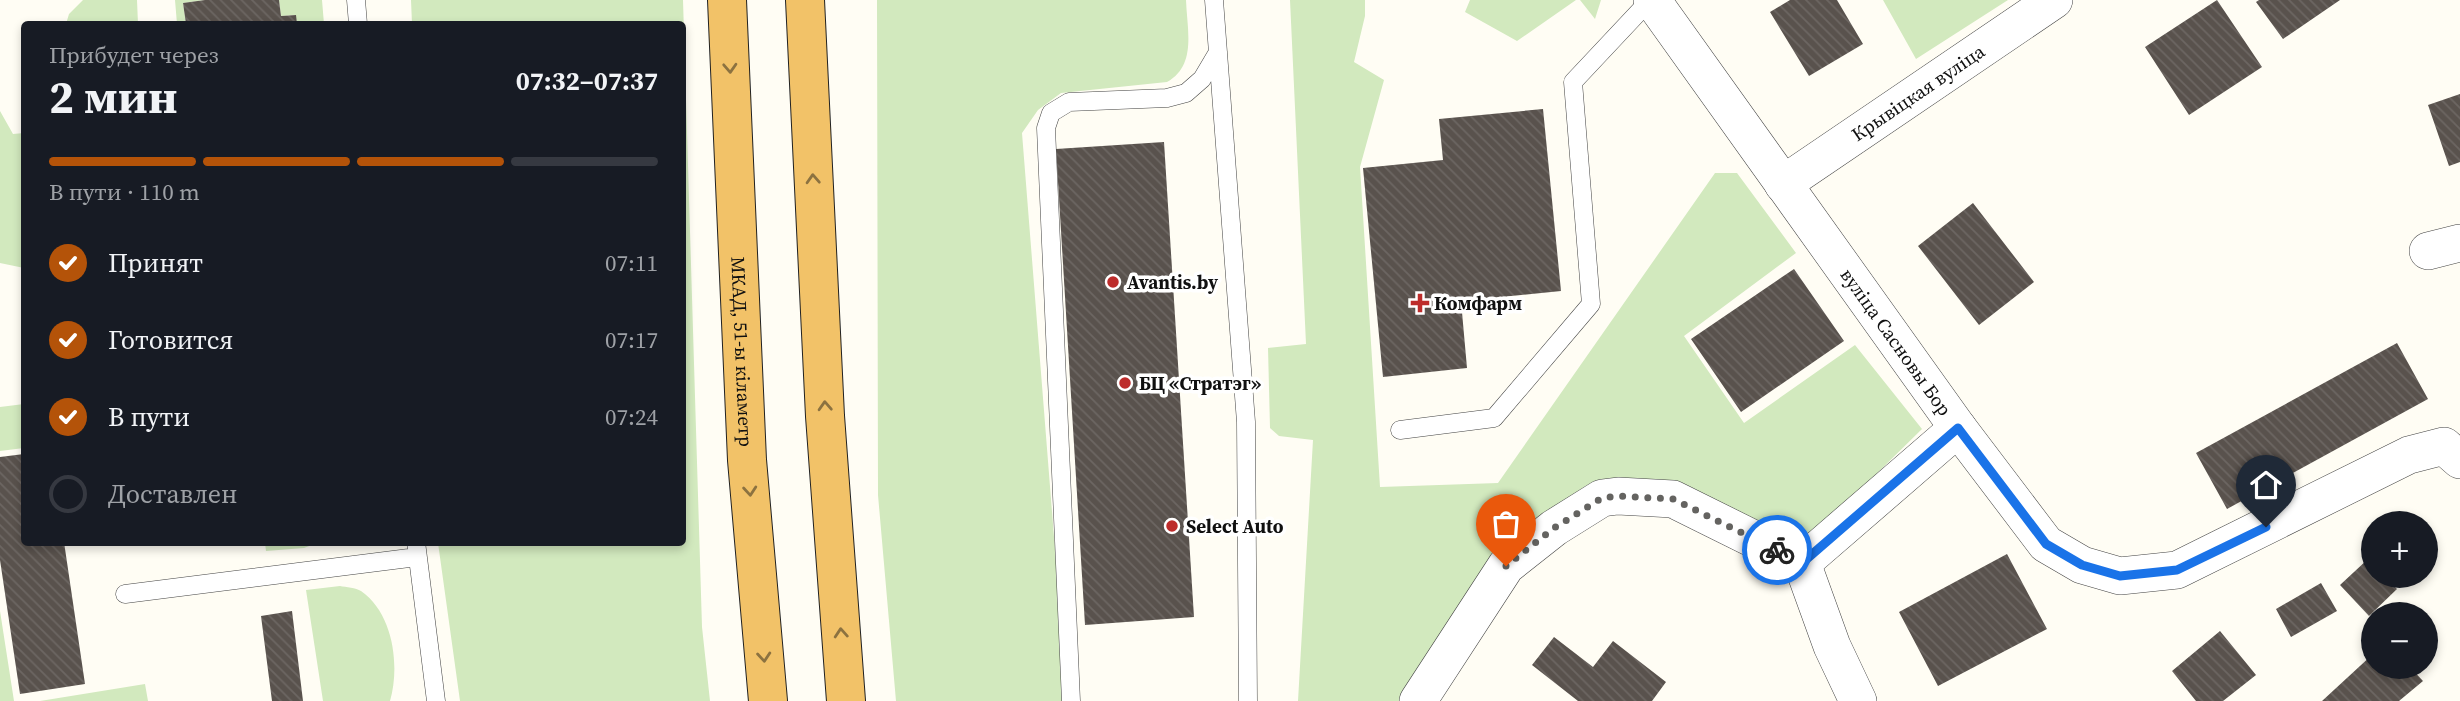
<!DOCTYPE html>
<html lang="ru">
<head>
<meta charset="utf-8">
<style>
	body { margin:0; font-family:"Source Serif 4",serif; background:#242831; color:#f1f3f6; height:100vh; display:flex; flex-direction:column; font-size:26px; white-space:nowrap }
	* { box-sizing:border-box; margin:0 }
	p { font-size:23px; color:#9ea1a6 }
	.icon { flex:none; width:38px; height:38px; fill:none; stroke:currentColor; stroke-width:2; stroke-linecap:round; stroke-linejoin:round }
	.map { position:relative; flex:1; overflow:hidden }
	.sheet { position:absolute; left:21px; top:21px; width:665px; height:525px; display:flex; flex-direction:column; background:#171b24; border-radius:7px; box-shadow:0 4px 10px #0003 }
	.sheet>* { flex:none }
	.fabs { position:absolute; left:2361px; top:511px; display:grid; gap:14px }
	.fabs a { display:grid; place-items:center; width:77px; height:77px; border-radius:50%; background:#171b24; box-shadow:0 4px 10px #0003; font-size:35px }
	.pin { position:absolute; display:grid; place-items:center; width:60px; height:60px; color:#fff; margin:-72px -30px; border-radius:50% 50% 50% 0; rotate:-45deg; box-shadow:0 0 7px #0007 }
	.pin .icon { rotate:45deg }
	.courier { position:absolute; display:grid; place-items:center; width:70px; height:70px; margin:-35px; border:5px solid #1a73e8; border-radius:50%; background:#fff; color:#222; box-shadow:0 2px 9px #0007 }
	.headline em { font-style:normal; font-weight:700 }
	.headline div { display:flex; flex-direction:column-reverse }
	.headline { display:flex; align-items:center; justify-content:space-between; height:119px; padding:0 28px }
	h1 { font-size:46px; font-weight:700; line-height:52px }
	.bar { display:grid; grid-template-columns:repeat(4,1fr); gap:10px 7px; align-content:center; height:84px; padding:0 28px }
	.bar i { height:9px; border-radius:5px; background:#363941 }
	.bar .on { background:#b45309 }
	.bar p { grid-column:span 4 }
	ol { padding:0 28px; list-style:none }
	li { display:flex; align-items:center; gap:21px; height:77px }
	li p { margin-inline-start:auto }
	li .icon { padding:7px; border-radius:50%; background:#b45309; color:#fff; stroke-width:4 }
	li:last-child { color:#9ea1a6 }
	li i { width:38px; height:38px; border:4px solid #363941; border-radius:50% }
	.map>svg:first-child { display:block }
	.grass { fill:#d2e9be }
	.building { fill:url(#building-back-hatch) }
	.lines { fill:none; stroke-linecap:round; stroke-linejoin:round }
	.service-casing { stroke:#434343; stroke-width:19 }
	.minor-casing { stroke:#434343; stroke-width:38 }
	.trunk-casing { stroke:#212121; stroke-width:40 }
	.service { stroke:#fff; stroke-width:18 }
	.minor { stroke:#fff; stroke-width:37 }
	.trunk { stroke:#f2c268; stroke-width:38 }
	.oneway { stroke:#8c7240 }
	.done { stroke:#646360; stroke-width:7; stroke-dasharray:0 12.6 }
	.route { stroke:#1a73e8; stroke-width:9 }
	.poi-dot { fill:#bd2c2b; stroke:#fff; stroke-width:2.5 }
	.labels { text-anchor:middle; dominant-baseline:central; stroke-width:7; stroke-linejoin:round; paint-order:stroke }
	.street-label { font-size:19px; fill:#101010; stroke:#fff }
	.poi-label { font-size:19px; font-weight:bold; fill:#101010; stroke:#fff; text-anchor:start }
</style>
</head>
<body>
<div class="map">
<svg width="2460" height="701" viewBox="0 0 2460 701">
	<defs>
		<pattern id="building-back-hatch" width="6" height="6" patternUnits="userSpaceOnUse" patternTransform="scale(1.75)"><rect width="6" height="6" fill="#59524d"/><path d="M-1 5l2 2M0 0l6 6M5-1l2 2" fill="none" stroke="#6c6662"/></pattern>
	</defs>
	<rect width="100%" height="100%" fill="#fffdf4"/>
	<path class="grass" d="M 83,0 L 137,0 L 138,24 L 66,24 L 69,14 Z
		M 175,0 L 205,0 L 183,3 L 186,24 L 177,24 Z
		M 279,0 L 322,0 L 324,24 L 297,24 L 295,15 L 281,16 Z
		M 411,0 L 683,0 L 702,627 L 710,701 L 460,701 L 438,543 L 682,542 L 682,24 L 412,24 Z
		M 877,0 L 1186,0 C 1187,30 1197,65 1167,82 L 1061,93 L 1038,110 L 1022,133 L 1067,701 L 896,701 L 878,495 Z
		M 1290,0 L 1365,0 L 1365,16 L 1354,62 L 1384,80 L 1360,167 L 1380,487 L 1498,483 L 1715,173 L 1737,173 L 1796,253 L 1684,336 L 1744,423 L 1855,345 L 1922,429 L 1800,549 L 1679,485 L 1587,485 L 1530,524 L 1504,553 L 1400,701 L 1298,701 L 1313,440 L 1279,436 L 1270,428 L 1268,348 L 1306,344 Z
		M 1470,0 L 1576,0 L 1517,41 L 1465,12 Z
		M 1580,0 L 1601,0 L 1595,19 Z
		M 1883,0 L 2008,0 L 1916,59 Z
		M 0,111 L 13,134 L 24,133 L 24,268 L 0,263 Z
		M 24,404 L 24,448 L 0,451 L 0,407 Z
		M 265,543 L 265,542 L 317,543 L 304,548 L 266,551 Z
		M 340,586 C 346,587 356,588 361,591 C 394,614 400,667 390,701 L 323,701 L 306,590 Z
		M 0,611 L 14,701 L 0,701 Z
		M 145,684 L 148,701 L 40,701 Z"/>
	<path class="building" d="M 205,0 L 279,0 L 281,16 L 296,15 L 297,24 L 186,24 L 183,3 Z
		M 1790,0 L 1837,0 L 1863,44 L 1809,76 L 1770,12 Z
		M 2217,0 L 2262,67 L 2189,115 L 2145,47 Z
		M 2259,0 L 2340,0 L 2283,39 L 2256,2 Z
		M 2460,94 L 2460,162 L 2449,166 L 2428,105 Z
		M 1543,109 L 1561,291 L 1461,301 L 1467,368 L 1383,377 L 1363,168 L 1443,160 L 1439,119 Z
		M 1164,142 L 1194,617 L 1085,625 L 1056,149 Z
		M 1973,203 L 2034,282 L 1979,325 L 1918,246 Z
		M 1794,269 L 1844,341 L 1741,412 L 1691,339 Z
		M 2397,343 L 2428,399 L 2227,509 L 2196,453 Z
		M 24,454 L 24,542 L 64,542 L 85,684 L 20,694 L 0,560 L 0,457 Z
		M 2007,554 L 2047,629 L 1938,686 L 1899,612 Z
		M 2368,559 L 2373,564 L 2373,576 L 2384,576 L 2397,589 L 2369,616 L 2340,585 Z
		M 2321,583 L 2337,611 L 2291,637 L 2276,609 Z
		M 292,611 L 303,701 L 272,701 L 261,616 Z
		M 2220,631 L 2256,675 L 2223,701 L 2196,701 L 2172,671 Z
		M 1554,637 L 1593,667 L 1613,641 L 1666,682 L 1652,701 L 1578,701 L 1532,665 Z
		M 2373,654 L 2373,667 L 2410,667 L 2423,681 L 2399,701 L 2322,701 Z"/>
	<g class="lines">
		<defs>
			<path id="service" d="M 356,0 L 358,24
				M 1214,0 L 1246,422 L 1248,701
				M 1400,430 L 1494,418 L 1591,304 L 1573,82 L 1650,0
				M 416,542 L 436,701
				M 125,594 L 417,557
				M 1071,701 L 1046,128 L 1051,113 L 1069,102 L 1167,98 L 1186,93 L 1202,79 L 1218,52"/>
			<g id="minor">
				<path id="s1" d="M 1652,0 L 1958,428 L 2046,544 L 2082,565 L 2120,576 L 2177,570 L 2409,455 L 2444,446 L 2460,460"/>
				<path id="s2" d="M 1783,184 L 2054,0"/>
				<path d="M 2428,251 L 2460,243"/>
				<path d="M 1802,563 L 1958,428"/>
				<path d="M 1802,563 L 1832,646 L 1858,701"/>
				<path d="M 1418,701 L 1506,566 L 1554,528 L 1602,498 L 1618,496 L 1673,499 L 1802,563"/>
			</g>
			<g id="trunk">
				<path id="s3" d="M 727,0 L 747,460 L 768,701"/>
				<path d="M 805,0 L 825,416 L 846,701"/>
			</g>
		</defs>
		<use href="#service" class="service-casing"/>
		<use href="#minor" class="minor-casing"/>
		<use href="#trunk" class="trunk-casing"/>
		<use href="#service" class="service"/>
		<use href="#minor" class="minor"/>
		<use href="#trunk" class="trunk"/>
	</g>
	<defs><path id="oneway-chevron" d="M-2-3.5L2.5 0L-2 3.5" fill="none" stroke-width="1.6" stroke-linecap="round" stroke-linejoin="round" transform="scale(1.75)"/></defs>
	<g class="oneway">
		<use href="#oneway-chevron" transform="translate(730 68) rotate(87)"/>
		<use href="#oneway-chevron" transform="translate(813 179) rotate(-93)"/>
		<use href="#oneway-chevron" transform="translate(825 406) rotate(-93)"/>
		<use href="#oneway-chevron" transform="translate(750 491) rotate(85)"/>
		<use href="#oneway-chevron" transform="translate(841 633) rotate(-94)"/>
		<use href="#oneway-chevron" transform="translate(764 657) rotate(85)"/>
	</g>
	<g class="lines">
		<path class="done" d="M 1506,566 L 1554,528 L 1602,498 L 1618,496 L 1673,499 L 1777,550"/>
		<path class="route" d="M 1777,550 L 1802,563 L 1958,428 L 2046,544 L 2082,565 L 2120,576 L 2177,570 L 2266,527"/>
	</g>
	<g class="poi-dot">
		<circle cx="1113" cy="282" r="7"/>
		<path d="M1416.5 292.5h7v7h7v7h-7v7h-7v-7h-7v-7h7z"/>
		<circle cx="1125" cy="383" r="7"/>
		<circle cx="1172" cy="526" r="7"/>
	</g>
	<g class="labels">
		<g class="street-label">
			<text stroke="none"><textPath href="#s2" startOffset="163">Крывіцкая вуліца</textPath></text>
			<text stroke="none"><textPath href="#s1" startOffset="420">вуліца Сасновы Бор</textPath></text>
			<text stroke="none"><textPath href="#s3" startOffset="352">МКАД, 51-ы кіламетр</textPath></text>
		</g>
		<g class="poi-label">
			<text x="1127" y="282">Avantis.by</text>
			<text x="1434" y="303">Комфарм</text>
			<text x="1139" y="383">БЦ «Стратэг»</text>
			<text x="1186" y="526">Select Auto</text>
		</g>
	</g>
</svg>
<div class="fabs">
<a>+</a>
<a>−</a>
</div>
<div class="pin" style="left:1506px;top:566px;background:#ea580c"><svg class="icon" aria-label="bag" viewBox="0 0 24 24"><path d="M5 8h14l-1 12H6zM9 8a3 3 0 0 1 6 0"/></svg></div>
<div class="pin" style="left:2266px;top:527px;background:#1f2937"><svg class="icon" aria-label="home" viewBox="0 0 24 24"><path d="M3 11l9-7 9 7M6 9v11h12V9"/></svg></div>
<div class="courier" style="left:1777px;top:550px"><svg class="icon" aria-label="bike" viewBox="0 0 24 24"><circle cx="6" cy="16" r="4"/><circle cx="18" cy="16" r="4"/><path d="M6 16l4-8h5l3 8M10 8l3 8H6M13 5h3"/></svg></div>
<section class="sheet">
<div class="headline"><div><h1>2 мин</h1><p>Прибудет через</p></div><em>07:32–07:37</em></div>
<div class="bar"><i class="on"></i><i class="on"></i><i class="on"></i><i></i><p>В пути · 110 m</p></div>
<ol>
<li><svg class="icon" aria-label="check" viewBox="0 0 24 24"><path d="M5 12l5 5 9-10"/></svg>Принят<p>07:11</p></li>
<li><svg class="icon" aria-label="check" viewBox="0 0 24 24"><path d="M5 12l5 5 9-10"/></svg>Готовится<p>07:17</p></li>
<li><svg class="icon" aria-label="check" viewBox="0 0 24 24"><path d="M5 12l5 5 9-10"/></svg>В пути<p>07:24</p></li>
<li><i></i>Доставлен</li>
</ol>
</section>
</div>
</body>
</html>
